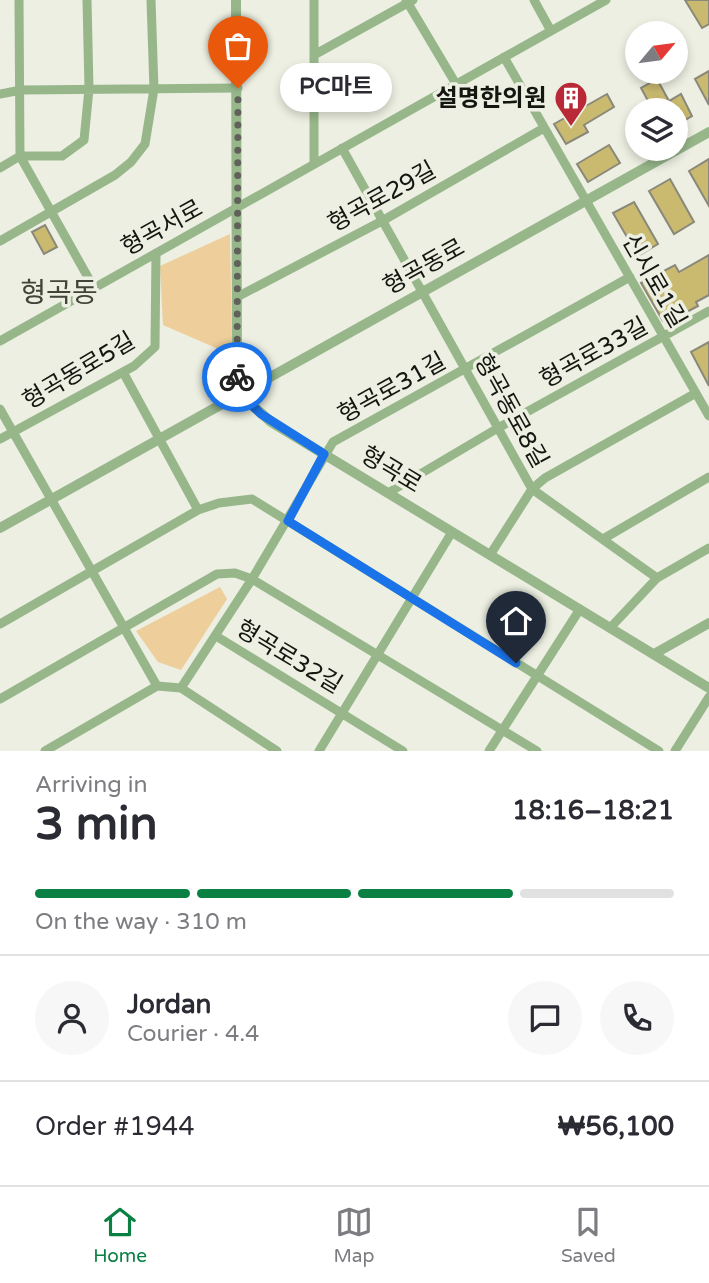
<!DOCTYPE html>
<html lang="en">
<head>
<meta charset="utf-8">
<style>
	body { margin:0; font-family:"Varela Round","Noto Sans KR",sans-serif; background:#f7f7f7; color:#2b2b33; height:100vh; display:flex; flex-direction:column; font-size:26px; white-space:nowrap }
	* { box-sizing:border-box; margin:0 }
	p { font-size:23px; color:#7c7c81 }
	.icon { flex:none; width:38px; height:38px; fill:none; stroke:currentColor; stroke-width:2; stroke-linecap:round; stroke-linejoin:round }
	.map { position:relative; height:751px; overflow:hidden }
	.panel { display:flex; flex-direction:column; background:#fff; flex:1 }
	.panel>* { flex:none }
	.needle { width:46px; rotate:61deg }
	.controls { position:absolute; left:625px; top:21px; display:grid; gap:14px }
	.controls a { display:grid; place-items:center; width:63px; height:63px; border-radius:50%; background:#fff; box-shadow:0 4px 10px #0003; font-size:35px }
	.pin { position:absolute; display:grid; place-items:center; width:60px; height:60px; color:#fff; margin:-72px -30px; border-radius:50% 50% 50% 0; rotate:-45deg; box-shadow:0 0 7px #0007 }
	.pin .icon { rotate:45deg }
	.courier { position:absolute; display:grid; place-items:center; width:70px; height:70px; margin:-35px; border:5px solid #1a73e8; border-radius:50%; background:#fff; color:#222; box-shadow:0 2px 9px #0007 }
	.bubble { position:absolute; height:49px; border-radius:24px; background:#fff; box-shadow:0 4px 10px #0003; font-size:23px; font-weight:700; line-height:49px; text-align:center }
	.summary em { font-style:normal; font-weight:700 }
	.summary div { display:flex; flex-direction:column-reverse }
	.summary { display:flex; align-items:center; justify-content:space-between; height:119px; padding:0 35px }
	h1 { font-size:46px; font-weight:700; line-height:52px }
	.bar { display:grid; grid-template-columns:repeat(4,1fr); gap:10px 7px; align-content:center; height:84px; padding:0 35px }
	.bar i { height:9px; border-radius:5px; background:#e1e1e2 }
	.bar .active { background:#0b8043 }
	.bar p { grid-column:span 4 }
	.line { display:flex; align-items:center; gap:18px; padding:0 35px; border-top:2px solid #e1e1e2 }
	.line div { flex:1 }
	.round { display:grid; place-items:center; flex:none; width:74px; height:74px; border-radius:37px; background:#f7f7f7 }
	.dock { display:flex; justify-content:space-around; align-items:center; height:98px; border-top:2px solid #e1e1e2; background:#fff; font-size:19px; color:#7c7c81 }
	.dock a { display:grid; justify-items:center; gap:4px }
	.dock .active { color:#0b8043 }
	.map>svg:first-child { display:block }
	.green { fill:#eece9a }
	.building { fill:#c9ba6f; stroke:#8a887a; stroke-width:2 }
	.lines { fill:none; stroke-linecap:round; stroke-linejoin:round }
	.minor { stroke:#97b78b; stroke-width:9 }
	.tertiary { stroke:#97b78b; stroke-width:10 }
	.done { stroke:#606259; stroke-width:7; stroke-dasharray:0 12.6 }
	.route { stroke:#1a73e8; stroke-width:9 }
	.labels { text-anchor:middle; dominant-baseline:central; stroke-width:7; stroke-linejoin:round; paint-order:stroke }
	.poi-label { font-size:24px; font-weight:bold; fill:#141610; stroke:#ecefe1; text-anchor:end }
	.street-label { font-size:24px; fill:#141610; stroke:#ecefe1 }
	.quarter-label { font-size:28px; fill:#414438; stroke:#ecefe1 }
</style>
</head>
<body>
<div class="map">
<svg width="709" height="751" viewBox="0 0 709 751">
	<rect width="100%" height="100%" fill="#ecefe1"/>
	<path class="green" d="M 230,234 L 232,355 L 163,325 L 160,266 Z
		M 220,587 L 227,599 L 181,670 L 158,662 L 136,631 Z"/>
	<path class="building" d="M 685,0 L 709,0 L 709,24 L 702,28 Z
		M 709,71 L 709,105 L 695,79 Z
		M 657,79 L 669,101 L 681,94 L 692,116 L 676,125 L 676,110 L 653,110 L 641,88 Z
		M 607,94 L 614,107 L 584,125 L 588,132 L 566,144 L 554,124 Z
		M 609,145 L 620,163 L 588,182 L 577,164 Z
		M 709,159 L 709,206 L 689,171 Z
		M 670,179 L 694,222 L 674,234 L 649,191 Z
		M 634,202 L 658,244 L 638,256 L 613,213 Z
		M 45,225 L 57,247 L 44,254 L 32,232 Z
		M 709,255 L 709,295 L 696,302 L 698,306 L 668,322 L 663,321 L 641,283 L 675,265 L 679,272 Z
		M 709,342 L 709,386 L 691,352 Z"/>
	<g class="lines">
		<path class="minor" d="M 19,0 L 20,156 L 94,288
			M 314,0 L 314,164
			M 406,0 L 456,84
			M 534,0 L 551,31
			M 314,55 L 413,0
			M 504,57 L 709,416
			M 0,94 L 21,90 L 238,88
			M 342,148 L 532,489 L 657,578
			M 0,168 L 20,156 L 62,156 L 84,140 L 89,89 L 87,0
			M 0,241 L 115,175 L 131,162 L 145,144 L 154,89 L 151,0
			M 237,297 L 382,221 L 544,128
			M 0,341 L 606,0
			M 123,372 L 198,510
			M 0,409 L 157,686
			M 0,439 L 134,366 L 155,347 L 156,253
			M 388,493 L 498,428 L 709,311
			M 603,539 L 709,477
			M 490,555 L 532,489 L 545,478 L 696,393
			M 0,624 L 198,510 L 219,503 L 252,499 L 659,751
			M 610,628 L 657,578 L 709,548
			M 216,636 L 403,751
			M 181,688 L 252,579 L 333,442 L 630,277
			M 0,699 L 217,574 L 235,573 L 252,579 L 537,751
			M 45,751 L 157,686 L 181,688 L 277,751
			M 319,751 L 452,532
			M 489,751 L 580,609
			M 675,751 L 709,697"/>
		<path class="tertiary" d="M 236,0 L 237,368 L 240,394 L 271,422 L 709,688
			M 0,528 L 709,132
			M 654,654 L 709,623"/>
	</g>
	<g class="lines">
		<path class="done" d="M 237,377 L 238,88"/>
		<path class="route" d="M 237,377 L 240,394 L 261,414 L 324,454 L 288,521 L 516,663"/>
	</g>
	<defs>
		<symbol id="building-pin" viewBox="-11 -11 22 30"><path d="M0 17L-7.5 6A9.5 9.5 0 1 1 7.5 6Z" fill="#b92836" stroke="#ecefe1"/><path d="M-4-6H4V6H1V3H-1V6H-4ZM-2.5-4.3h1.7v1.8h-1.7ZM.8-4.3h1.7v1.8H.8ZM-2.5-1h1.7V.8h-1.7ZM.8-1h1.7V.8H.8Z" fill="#fff"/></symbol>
	</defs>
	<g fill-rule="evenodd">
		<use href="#building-pin" x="552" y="79" width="38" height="52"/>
	</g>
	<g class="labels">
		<g class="poi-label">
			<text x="546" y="98">설명한의원</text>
		</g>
		<g class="street-label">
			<text transform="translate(382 197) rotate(-29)">형곡로29길</text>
			<text transform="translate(162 228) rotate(-29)">형곡서로</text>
			<text transform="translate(424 267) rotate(-29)">형곡동로</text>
			<text transform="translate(654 281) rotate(60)">신시로1길</text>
			<text transform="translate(594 353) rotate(-29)">형곡로33길</text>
			<text transform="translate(79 371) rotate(-31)">형곡동로5길</text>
			<text transform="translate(392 388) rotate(-29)">형곡로31길</text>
			<text transform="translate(511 411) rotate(61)">형곡동로8길</text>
			<text transform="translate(391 470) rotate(31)">형곡로</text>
			<text transform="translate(289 657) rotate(31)">형곡로32길</text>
		</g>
		<g class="quarter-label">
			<text x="59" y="293">형곡동</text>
		</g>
	</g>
</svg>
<div class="controls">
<a><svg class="needle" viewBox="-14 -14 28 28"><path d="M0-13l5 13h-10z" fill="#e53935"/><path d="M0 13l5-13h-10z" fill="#7c7c81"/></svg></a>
<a><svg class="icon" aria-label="layers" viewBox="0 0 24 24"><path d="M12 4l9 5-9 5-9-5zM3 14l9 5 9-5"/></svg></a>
</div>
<div class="pin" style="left:238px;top:88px;background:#ea580c"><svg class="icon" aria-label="bag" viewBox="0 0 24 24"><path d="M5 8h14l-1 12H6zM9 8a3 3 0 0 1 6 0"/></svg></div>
<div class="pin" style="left:516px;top:663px;background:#1f2937"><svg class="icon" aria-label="home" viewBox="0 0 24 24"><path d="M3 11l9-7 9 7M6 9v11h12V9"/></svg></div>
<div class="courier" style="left:237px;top:377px"><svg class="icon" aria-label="bike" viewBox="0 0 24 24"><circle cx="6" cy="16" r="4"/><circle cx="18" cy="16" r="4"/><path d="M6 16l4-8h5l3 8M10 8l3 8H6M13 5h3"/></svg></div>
<div class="bubble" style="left:280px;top:63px;width:112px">PC마트</div>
</div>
<section class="panel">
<div class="summary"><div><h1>3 min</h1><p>Arriving in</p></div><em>18:16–18:21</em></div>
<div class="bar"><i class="active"></i><i class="active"></i><i class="active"></i><i></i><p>On the way · 310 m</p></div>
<div class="line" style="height:126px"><a class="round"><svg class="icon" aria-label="person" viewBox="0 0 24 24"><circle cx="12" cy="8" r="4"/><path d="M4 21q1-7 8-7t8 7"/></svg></a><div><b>Jordan</b><p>Courier · 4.4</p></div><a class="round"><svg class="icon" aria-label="chat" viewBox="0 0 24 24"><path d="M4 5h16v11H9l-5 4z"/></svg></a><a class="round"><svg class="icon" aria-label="phone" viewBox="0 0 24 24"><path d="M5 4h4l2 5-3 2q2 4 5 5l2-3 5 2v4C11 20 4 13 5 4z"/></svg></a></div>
<div class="line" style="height:91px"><div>Order #1944</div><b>₩56,100</b></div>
</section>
<nav class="dock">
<a class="active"><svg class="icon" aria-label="home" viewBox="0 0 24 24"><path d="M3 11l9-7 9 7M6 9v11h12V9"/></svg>Home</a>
<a><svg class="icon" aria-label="map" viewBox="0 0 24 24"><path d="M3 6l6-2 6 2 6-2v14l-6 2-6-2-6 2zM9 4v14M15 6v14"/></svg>Map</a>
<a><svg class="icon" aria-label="saved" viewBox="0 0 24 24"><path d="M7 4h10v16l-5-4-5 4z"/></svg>Saved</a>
</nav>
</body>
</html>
